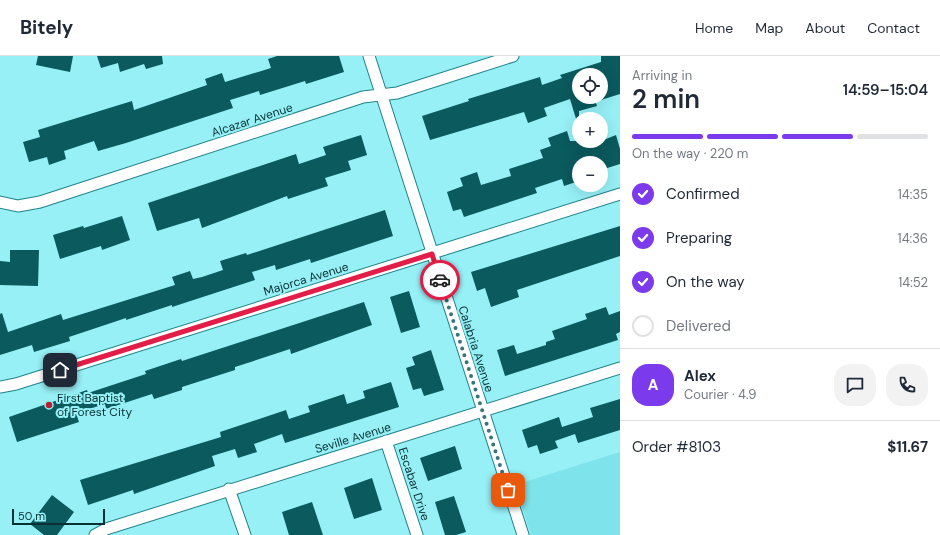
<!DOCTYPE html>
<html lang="en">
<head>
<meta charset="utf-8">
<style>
	body { margin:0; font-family:"DM Sans",sans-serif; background:#f2f2f3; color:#1f2937; height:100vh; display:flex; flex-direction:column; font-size:15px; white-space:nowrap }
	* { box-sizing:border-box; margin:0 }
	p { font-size:13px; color:#747a83 }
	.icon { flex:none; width:22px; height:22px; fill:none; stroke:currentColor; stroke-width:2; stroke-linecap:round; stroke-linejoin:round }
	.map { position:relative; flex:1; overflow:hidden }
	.drawer { display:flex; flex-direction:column; background:#fff; width:320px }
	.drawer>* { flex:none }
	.fabs { position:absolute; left:572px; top:12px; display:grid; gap:8px }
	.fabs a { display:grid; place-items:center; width:36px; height:36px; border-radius:50%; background:#fff; box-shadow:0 4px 16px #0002; font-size:20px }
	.scale { position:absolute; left:12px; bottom:10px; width:93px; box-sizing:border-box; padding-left:4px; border:2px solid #093134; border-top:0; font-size:11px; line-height:14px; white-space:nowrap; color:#093134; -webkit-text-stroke:3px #96f0f6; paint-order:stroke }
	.pin { position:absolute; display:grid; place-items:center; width:34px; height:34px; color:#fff; margin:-17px; border-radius:8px; box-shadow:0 2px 6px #0006 }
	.courier { position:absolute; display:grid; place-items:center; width:40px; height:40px; margin:-20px; border:3px solid #e11d48; border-radius:50%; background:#fff; color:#222; box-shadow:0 1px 5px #0007 }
	.head em { font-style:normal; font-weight:600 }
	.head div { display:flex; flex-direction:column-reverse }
	.head { display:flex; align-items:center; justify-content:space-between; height:68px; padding:0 12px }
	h1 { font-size:26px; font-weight:600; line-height:30px }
	.bar { display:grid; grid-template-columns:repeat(4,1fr); gap:6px 4px; align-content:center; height:48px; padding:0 12px }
	.bar i { height:5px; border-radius:3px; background:#e0e1e3 }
	.bar .current { background:#7c3aed }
	.bar p { grid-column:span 4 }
	.line { display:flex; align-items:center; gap:10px; padding:0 12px; border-top:1px solid #e0e1e3 }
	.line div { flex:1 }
	.round { display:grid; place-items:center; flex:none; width:42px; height:42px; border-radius:16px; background:#f2f2f3 }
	ol { padding:0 12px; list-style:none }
	li { display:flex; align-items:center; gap:12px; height:44px }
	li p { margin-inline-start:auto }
	li .icon { padding:4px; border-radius:50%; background:#7c3aed; color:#fff; stroke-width:4 }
	li:last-child { color:#747a83 }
	li i { width:22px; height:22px; border:2px solid #e0e1e3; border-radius:50% }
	header { display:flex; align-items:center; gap:24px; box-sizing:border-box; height:56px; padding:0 20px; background:#fff; border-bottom:1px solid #e0e1e3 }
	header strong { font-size:19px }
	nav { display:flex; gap:22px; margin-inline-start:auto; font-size:14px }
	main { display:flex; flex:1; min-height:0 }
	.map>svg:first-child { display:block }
	.built { fill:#7ee3ea }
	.building { fill:#0a5a5e }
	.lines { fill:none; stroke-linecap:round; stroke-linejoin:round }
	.minor-casing { stroke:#208389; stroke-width:13 }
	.minor { stroke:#fff; stroke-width:11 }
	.done { stroke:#3a7478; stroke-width:4; stroke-dasharray:0 7.2 }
	.route { stroke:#e11d48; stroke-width:5 }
	.poi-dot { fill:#b42232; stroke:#96f0f6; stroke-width:1.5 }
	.labels { text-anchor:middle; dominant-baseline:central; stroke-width:4; stroke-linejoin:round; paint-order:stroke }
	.street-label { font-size:12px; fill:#093134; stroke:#96f0f6 }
	.poi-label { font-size:12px; fill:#093134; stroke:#96f0f6; text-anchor:start }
</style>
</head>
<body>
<header>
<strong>Bitely</strong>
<nav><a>Home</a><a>Map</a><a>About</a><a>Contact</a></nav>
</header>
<main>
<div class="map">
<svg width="620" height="479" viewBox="0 0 620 479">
	<rect width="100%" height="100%" fill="#96f0f6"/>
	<path class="built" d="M 620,396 L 620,479 L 531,479 L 515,429 Z"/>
	<path class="building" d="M 38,0 L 73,0 L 70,16 L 36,9 Z
		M 97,0 L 162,0 L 163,8 L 146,13 L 144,8 L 120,16 L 118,7 L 101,12 Z
		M 277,0 L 339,0 L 344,16 L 306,28 L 305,25 L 260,39 L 259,35 L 230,44 L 233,52 L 126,87 L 98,95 L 94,85 L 64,95 L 66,103 L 49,109 L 47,101 L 29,106 L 23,86 L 40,81 L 38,74 L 132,45 L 134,54 L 207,29 L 205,23 L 222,17 L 225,26 L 271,12 L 268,3 Z
		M 601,0 L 620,0 L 620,38 L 601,44 L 601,19 L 579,19 L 579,41 L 594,41 L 597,50 L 579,55 L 579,65 L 577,66 L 570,43 L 544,52 L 547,60 L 528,67 L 524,56 L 430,84 L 422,60 L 469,45 L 468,43 L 540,21 L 542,29 L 562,22 L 560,19 L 601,6 Z
		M 567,75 L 570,85 L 601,85 L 616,79 L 620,93 L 620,108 L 601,114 L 601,107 L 579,107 L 579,125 L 564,130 L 562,123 L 535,132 L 537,137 L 464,161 L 461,153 L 453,155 L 447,136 L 463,130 L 460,122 L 477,116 L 481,129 L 511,120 L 509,113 L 543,102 L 540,94 L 551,90 L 548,82 Z
		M 361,79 L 367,99 L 348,105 L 351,114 L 325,122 L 328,130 L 288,143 L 287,140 L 202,172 L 199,162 L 157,175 L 148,147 L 296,98 L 299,108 L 326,99 L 323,91 Z
		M 385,154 L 393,180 L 311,207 L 310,203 L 276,214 L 275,209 L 252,216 L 255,224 L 172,251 L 172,249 L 126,264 L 126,262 L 69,281 L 70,285 L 34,296 L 32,289 L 0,299 L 0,258 L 2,257 L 8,276 L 61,258 L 63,264 L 175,229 L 172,221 L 190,215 L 193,223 L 202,221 L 223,214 L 220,205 L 246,197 L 247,199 Z
		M 122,160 L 130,184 L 102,194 L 101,190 L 60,203 L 53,179 L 83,170 L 84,172 Z
		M 620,170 L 620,200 L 517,234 L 519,241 L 491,251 L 485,232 L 477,235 L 471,216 Z
		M 10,194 L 39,194 L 38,230 L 0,229 L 0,205 L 10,206 Z
		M 409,235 L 420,271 L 401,277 L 390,241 Z
		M 364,246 L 372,269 L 291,298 L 290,293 L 235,311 L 235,314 L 182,331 L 182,334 L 154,343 L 152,338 L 106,353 L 105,348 L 76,357 L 79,366 L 17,386 L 9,361 L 87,334 L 88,337 L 146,318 L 145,315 L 181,303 L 182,305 Z
		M 606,251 L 609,259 L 620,255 L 620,276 L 616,278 L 618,284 L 505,320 L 497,294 L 514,289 L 517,298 L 546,289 L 546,286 L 555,283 L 552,275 L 587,263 L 585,258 Z
		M 431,294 L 444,334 L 424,340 L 421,332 L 413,334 L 406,312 L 415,309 L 412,301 Z
		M 391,326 L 399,351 L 285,387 L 282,378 L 254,388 L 257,396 L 238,402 L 235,393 L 212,400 L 215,410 L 134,438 L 133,434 L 88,449 L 80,424 L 221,381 L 220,376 L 286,354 L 289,363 L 310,356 L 308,350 L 344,338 L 347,348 L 365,342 L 363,335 Z
		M 620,343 L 620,374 L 578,387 L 575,378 L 555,385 L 558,392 L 540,398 L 537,389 L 528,392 L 522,374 L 559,361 L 562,371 L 593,361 L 590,352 Z
		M 455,390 L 462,413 L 428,425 L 420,402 Z
		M 372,422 L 382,454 L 354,463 L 344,432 Z
		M 52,439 L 74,456 L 57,479 L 44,479 L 30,468 Z
		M 454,440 L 466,476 L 456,479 L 445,479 L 435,446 Z
		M 312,446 L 323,479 L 289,479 L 282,456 Z"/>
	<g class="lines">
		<defs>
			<path id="minor" d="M 369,0 L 523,479
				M 0,146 L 18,150 L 40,146 L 363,41 L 397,37 L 513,0
				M 0,331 L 16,328 L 620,138
				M 386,385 L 417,479
				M 229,433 L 245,479
				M 95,479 L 106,473 L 620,312"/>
		</defs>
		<use href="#minor" class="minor-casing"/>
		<use href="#minor" class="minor"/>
	</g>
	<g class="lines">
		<path class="done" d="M 440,224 L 508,434"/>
		<path class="route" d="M 60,314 L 432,198 L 440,224"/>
	</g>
	<circle class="poi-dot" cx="49" cy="349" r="4"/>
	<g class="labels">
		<g class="street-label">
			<text transform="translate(252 64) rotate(-18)">Alcazar Avenue</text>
			<text transform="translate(306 223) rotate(-17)">Majorca Avenue</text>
			<text transform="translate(476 293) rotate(72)">Calabria Avenue</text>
			<text transform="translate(353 382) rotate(-17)">Seville Avenue</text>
			<text transform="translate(414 428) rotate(72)">Escabar Drive</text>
		</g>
		<g class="poi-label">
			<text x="57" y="342">First Baptist<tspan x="57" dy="14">of Forest City</tspan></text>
		</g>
	</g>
</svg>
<div class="fabs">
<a><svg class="icon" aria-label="locate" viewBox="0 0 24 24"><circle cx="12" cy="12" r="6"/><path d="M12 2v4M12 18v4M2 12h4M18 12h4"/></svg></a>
<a>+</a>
<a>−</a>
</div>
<div class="scale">50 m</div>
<div class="pin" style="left:508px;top:434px;background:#ea580c"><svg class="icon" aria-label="bag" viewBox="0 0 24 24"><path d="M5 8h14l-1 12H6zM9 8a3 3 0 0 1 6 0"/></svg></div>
<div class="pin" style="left:60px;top:314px;background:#1f2937"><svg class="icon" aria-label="home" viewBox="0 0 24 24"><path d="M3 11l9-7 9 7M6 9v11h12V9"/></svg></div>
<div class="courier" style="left:440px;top:224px"><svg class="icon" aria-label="car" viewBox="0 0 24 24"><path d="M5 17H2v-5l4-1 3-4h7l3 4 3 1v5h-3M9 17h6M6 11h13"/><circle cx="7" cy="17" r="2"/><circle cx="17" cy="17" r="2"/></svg></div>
</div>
<section class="drawer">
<div class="head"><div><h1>2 min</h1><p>Arriving in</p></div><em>14:59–15:04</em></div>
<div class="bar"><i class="current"></i><i class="current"></i><i class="current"></i><i></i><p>On the way · 220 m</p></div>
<ol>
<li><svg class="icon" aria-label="check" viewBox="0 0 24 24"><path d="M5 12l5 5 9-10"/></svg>Confirmed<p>14:35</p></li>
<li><svg class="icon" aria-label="check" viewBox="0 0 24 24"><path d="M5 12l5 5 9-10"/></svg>Preparing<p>14:36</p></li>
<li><svg class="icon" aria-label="check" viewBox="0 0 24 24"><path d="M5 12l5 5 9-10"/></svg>On the way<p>14:52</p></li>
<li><i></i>Delivered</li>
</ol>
<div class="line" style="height:72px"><b class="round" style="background:#7c3aed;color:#fff">A</b><div><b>Alex</b><p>Courier · 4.9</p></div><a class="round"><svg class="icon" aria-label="chat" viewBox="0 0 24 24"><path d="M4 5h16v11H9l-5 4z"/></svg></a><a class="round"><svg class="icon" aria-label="phone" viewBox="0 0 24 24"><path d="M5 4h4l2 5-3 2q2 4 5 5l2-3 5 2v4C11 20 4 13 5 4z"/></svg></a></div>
<div class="line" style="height:52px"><div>Order #8103</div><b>$11.67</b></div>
</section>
</main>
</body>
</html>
